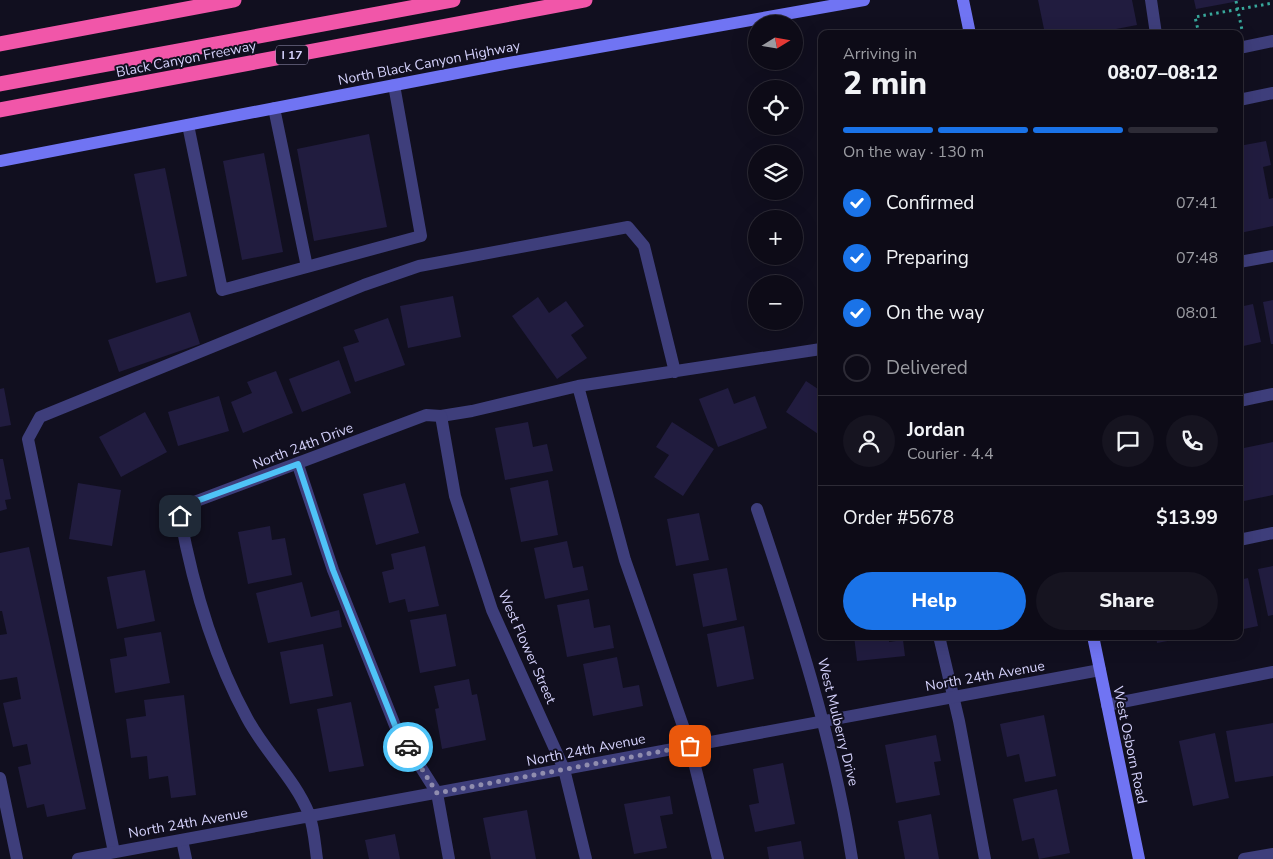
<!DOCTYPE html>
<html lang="en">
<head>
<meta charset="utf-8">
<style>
	body { margin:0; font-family:"Nunito Sans",sans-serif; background:#161420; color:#f1f3f6; height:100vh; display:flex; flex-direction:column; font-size:19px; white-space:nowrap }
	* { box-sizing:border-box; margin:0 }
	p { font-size:16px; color:#9a9ba1 }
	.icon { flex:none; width:28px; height:28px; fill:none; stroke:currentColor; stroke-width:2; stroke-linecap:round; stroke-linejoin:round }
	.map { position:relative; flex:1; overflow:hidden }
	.drawer { position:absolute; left:818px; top:30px; width:425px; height:610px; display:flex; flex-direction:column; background:#0d0b17; border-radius:10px; box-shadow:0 5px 20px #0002,0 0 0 1px #2d2b36 }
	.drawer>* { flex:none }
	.needle { width:32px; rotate:79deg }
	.controls { position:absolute; left:748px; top:15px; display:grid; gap:10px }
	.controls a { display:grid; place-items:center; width:55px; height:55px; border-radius:50%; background:#0d0b17; box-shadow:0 5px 20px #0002,0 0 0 1px #2d2b36; font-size:25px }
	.pin { position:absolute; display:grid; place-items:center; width:42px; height:42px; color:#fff; margin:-21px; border-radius:10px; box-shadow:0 2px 8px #0006 }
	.courier { position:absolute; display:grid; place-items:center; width:50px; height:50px; margin:-25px; border:4px solid #4fc3f7; border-radius:50%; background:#fff; color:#222; box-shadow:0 1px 6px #0007 }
	.headline em { font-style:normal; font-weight:800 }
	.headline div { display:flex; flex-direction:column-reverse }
	.headline { display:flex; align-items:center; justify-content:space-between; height:85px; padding:0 25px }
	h1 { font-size:32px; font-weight:800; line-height:38px }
	.bar { display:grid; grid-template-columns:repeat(4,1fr); gap:8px 5px; align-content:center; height:60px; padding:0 25px }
	.bar i { height:6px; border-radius:4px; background:#2d2b36 }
	.bar .active { background:#1a73e8 }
	.bar p { grid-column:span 4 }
	.line { display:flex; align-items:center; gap:12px; padding:0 25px; border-top:1px solid #2d2b36 }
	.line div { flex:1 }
	.round { display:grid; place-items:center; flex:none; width:52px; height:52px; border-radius:26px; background:#161420 }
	ol { padding:0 25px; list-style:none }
	li { display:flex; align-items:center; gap:15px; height:55px }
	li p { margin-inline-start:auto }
	li .icon { padding:5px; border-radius:50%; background:#1a73e8; color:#fff; stroke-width:4 }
	li:last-child { color:#9a9ba1 }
	li i { width:28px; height:28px; border:2px solid #2d2b36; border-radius:50% }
	.action { display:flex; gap:10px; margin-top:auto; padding:10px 25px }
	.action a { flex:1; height:58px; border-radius:30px; background:#1a73e8; color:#fff; font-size:20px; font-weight:800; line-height:58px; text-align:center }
	.action a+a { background:#161420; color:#f1f3f6 }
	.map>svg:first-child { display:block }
	.building { fill:#211c3f }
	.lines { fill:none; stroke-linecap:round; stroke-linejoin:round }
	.path { stroke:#38a89b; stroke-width:3; stroke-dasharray:2.5 4; stroke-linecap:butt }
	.lane { stroke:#3e3e7b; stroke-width:12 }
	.street { stroke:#3e3e7b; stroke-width:12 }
	.secondary { stroke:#7074f3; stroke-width:12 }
	.highway { stroke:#f156a9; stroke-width:15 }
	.done { stroke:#908dae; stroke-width:5; stroke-dasharray:0 9 }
	.route { stroke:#4fc3f7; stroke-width:6 }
	.labels { text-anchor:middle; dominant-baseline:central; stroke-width:4; stroke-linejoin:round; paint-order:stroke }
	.shield { fill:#110f1f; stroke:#9a97b9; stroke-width:1 }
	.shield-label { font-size:12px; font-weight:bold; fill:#d4d1fb }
	.street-label { font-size:14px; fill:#d4d1fb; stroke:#110f1f }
</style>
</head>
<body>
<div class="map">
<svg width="1273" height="859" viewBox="0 0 1273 859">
	<rect width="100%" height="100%" fill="#110f1f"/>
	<path class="building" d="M 1038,0 L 1132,0 L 1137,25 L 1090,34 L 1045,34 Z
		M 1194,0 L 1239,0 L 1239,1 L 1196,9 Z
		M 369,134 L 387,227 L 314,241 L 297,149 Z
		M 1266,141 L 1271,165 L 1263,167 L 1269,199 L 1273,198 L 1273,226 L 1240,233 L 1239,146 Z
		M 264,153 L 283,252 L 242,260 L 223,161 Z
		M 165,168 L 187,276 L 156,283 L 134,174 Z
		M 453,296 L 461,337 L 408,348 L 400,306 Z
		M 538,297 L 549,313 L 566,301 L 584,326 L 571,335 L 587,358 L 557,379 L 512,316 Z
		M 1273,300 L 1273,344 L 1271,344 L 1263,302 Z
		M 1253,304 L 1261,342 L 1239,347 L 1239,307 Z
		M 190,312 L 200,344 L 119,372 L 108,340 Z
		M 388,318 L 405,365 L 355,382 L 343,347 L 359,342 L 354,330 Z
		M 339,360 L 351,393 L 302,412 L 289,379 Z
		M 276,371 L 293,413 L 243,433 L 231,402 L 252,393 L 247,382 Z
		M 806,381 L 821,391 L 821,436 L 786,412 Z
		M 4,388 L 11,425 L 0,427 L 0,389 Z
		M 728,388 L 734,404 L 755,396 L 767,428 L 718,447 L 699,399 Z
		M 219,396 L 229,431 L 178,446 L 168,412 Z
		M 145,412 L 167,452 L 121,477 L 99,437 Z
		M 528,422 L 533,447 L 547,444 L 553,471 L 505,480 L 495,428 Z
		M 672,422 L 714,449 L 683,496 L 654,477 L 669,455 L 656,447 Z
		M 1273,442 L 1273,495 L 1239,502 L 1239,449 Z
		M 0,459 L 3,459 L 11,499 L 5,500 L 7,509 L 0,511 Z
		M 548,480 L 558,535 L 521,542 L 510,488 Z
		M 78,483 L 121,490 L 112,546 L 69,539 Z
		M 405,483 L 419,533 L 376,545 L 363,494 Z
		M 699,513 L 709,560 L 676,566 L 667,519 Z
		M 270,526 L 272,540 L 285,538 L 292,575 L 248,584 L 238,532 Z
		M 567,541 L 573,568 L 583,566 L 588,590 L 545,599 L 534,548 Z
		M 425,546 L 439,606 L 408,612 L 405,599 L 389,603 L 382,572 L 394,569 L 391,554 Z
		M 29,547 L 86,809 L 47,817 L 44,804 L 27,808 L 18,767 L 31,764 L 27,744 L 13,747 L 3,703 L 21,699 L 17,677 L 0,680 L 0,635 L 7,634 L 2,611 L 0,611 L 0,553 Z
		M 1273,566 L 1273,615 L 1268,616 L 1258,569 Z
		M 727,568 L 737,620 L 703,627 L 693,574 Z
		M 145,570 L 155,621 L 117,629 L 107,577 Z
		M 1248,578 L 1258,626 L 1239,630 L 1239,580 Z
		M 302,582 L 311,617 L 339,610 L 342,627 L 268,643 L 256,593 Z
		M 589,599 L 594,628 L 610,625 L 614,648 L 567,657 L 557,605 Z
		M 446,614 L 456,666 L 420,673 L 410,620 Z
		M 744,626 L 754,679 L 717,687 L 707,634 Z
		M 161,632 L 170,683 L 115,693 L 110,659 L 127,656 L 124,638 Z
		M 854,636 L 889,636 L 889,642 L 903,640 L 905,656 L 857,661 Z
		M 1156,636 L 1188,636 L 1188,637 L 1157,643 Z
		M 323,644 L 333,696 L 290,704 L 280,652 Z
		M 617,657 L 623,688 L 639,685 L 643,706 L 593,716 L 583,664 Z
		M 469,679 L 472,695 L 477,694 L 486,740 L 442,749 L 435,709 L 439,708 L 434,686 Z
		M 184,695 L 196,795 L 171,798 L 168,776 L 149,779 L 147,756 L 131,758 L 126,719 L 146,716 L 144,700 Z
		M 351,702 L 364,766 L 329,772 L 317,709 Z
		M 1044,715 L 1056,776 L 1025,782 L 1019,754 L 1007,757 L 1000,724 Z
		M 1273,723 L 1273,776 L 1235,782 L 1226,731 Z
		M 1215,733 L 1229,798 L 1193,806 L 1179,741 Z
		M 936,735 L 941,761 L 934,762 L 940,795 L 896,803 L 885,745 Z
		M 783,763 L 795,824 L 755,832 L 749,805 L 759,803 L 753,769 Z
		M 1057,789 L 1070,853 L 1039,859 L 1034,838 L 1022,841 L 1013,799 Z
		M 670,796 L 673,814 L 660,816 L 667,848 L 634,854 L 624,804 Z
		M 527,810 L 536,859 L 491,859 L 483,818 Z
		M 931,814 L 939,859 L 905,859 L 898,821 Z
		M 395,834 L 400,859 L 369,859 L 365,840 Z
		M 801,841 L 804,859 L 769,859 L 767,847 Z"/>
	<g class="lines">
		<path class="path" d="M 1236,1 L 1242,30
			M 1199,34 L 1195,17 L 1273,3"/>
		<path class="lane" d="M 1151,0 L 1156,34
			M 1239,48 L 1273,41
			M 274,108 L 307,267
			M 188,125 L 222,290 L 421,236 L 394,85
			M 1239,262 L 1273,256
			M 578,386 L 625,560 L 690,746 L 718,859
			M 441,416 L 472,411 L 578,386 L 821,349
			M 298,465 L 333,570 L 396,728 L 437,793 L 449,859
			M 1239,540 L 1273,533
			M 939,636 L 959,721 L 985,859
			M 182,840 L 186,859
			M 114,852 L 28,439 L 40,417 L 364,285 L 419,266 L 628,227 L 644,246 L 675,372
			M 1244,859 L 1273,854"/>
		<path class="street" d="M 1239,100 L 1273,93
			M 1239,401 L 1273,394
			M 757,509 C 796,624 833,739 852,859
			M 1107,705 L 1273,672
			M 0,778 L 17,859
			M 78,859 L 1100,670
			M 317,859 C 315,845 314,828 309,814 C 295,779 265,752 247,718 C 213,656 193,586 180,516 L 194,502 L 426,415 L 441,416 L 455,496 L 492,610 L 564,769 L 586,859"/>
		<path class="secondary" d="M 963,0 L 970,34
			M 0,161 L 509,63 L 864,0
			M 1093,636 L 1139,859"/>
		<path class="highway" d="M 0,44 L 234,0
			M 0,84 L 453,0
			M 0,110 L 585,0"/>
	</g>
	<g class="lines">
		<path class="done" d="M 408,747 L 437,793 L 690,746"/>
		<path class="route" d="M 180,516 L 194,502 L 298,464 L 333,570 L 396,728 L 408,747"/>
	</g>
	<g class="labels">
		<rect class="shield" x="276" y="45.5" width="32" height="19" rx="4"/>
		<g class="shield-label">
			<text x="292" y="55">I 17</text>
		</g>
		<g class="street-label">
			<text transform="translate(186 59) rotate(-11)">Black Canyon Freeway</text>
			<text transform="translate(429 63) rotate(-11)">North Black Canyon Highway</text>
			<text transform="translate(303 446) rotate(-21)">North 24th Drive</text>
			<text transform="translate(527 647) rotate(66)">West Flower Street</text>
			<text transform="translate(985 676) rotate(-10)">North 24th Avenue</text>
			<text transform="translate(838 722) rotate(76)">West Mulberry Drive</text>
			<text transform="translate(1130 745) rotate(78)">West Osborn Road</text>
			<text transform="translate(586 750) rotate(-11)">North 24th Avenue</text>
			<text transform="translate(188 823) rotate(-10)">North 24th Avenue</text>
		</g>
	</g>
</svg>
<div class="controls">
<a><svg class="needle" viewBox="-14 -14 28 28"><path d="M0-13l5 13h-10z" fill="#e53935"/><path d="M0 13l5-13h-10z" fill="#9a9ba1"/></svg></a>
<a><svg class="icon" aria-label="locate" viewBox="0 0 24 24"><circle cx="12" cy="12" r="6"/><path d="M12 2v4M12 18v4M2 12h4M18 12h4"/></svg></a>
<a><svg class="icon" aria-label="layers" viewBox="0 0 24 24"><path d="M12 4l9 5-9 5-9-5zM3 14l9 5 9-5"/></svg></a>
<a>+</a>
<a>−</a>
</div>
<div class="pin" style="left:690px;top:746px;background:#ea580c"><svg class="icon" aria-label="bag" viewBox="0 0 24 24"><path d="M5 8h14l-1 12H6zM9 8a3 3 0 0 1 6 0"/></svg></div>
<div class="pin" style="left:180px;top:516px;background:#1f2937"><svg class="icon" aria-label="home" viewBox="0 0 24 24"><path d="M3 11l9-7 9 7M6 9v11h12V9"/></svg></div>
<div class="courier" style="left:408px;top:747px"><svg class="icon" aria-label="car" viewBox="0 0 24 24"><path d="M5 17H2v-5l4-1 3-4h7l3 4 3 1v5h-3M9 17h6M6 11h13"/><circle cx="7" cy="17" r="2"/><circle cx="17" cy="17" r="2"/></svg></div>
<section class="drawer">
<div class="headline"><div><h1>2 min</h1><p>Arriving in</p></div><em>08:07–08:12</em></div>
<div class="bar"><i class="active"></i><i class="active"></i><i class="active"></i><i></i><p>On the way · 130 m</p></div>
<ol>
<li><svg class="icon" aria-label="check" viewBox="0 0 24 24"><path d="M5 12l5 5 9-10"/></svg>Confirmed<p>07:41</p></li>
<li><svg class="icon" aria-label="check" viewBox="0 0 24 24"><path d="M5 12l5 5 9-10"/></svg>Preparing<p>07:48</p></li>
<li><svg class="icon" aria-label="check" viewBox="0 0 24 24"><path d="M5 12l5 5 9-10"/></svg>On the way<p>08:01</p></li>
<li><i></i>Delivered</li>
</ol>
<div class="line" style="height:90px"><a class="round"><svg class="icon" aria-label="person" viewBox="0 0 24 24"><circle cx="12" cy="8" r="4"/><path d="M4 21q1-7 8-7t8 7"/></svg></a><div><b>Jordan</b><p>Courier · 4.4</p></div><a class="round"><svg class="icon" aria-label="chat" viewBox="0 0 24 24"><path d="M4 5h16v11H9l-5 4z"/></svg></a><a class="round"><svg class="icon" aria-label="phone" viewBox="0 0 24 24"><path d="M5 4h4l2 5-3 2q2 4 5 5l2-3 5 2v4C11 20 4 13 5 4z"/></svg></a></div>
<div class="line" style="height:65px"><div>Order #5678</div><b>$13.99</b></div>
<div class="action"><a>Help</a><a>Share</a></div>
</section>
</div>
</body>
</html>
